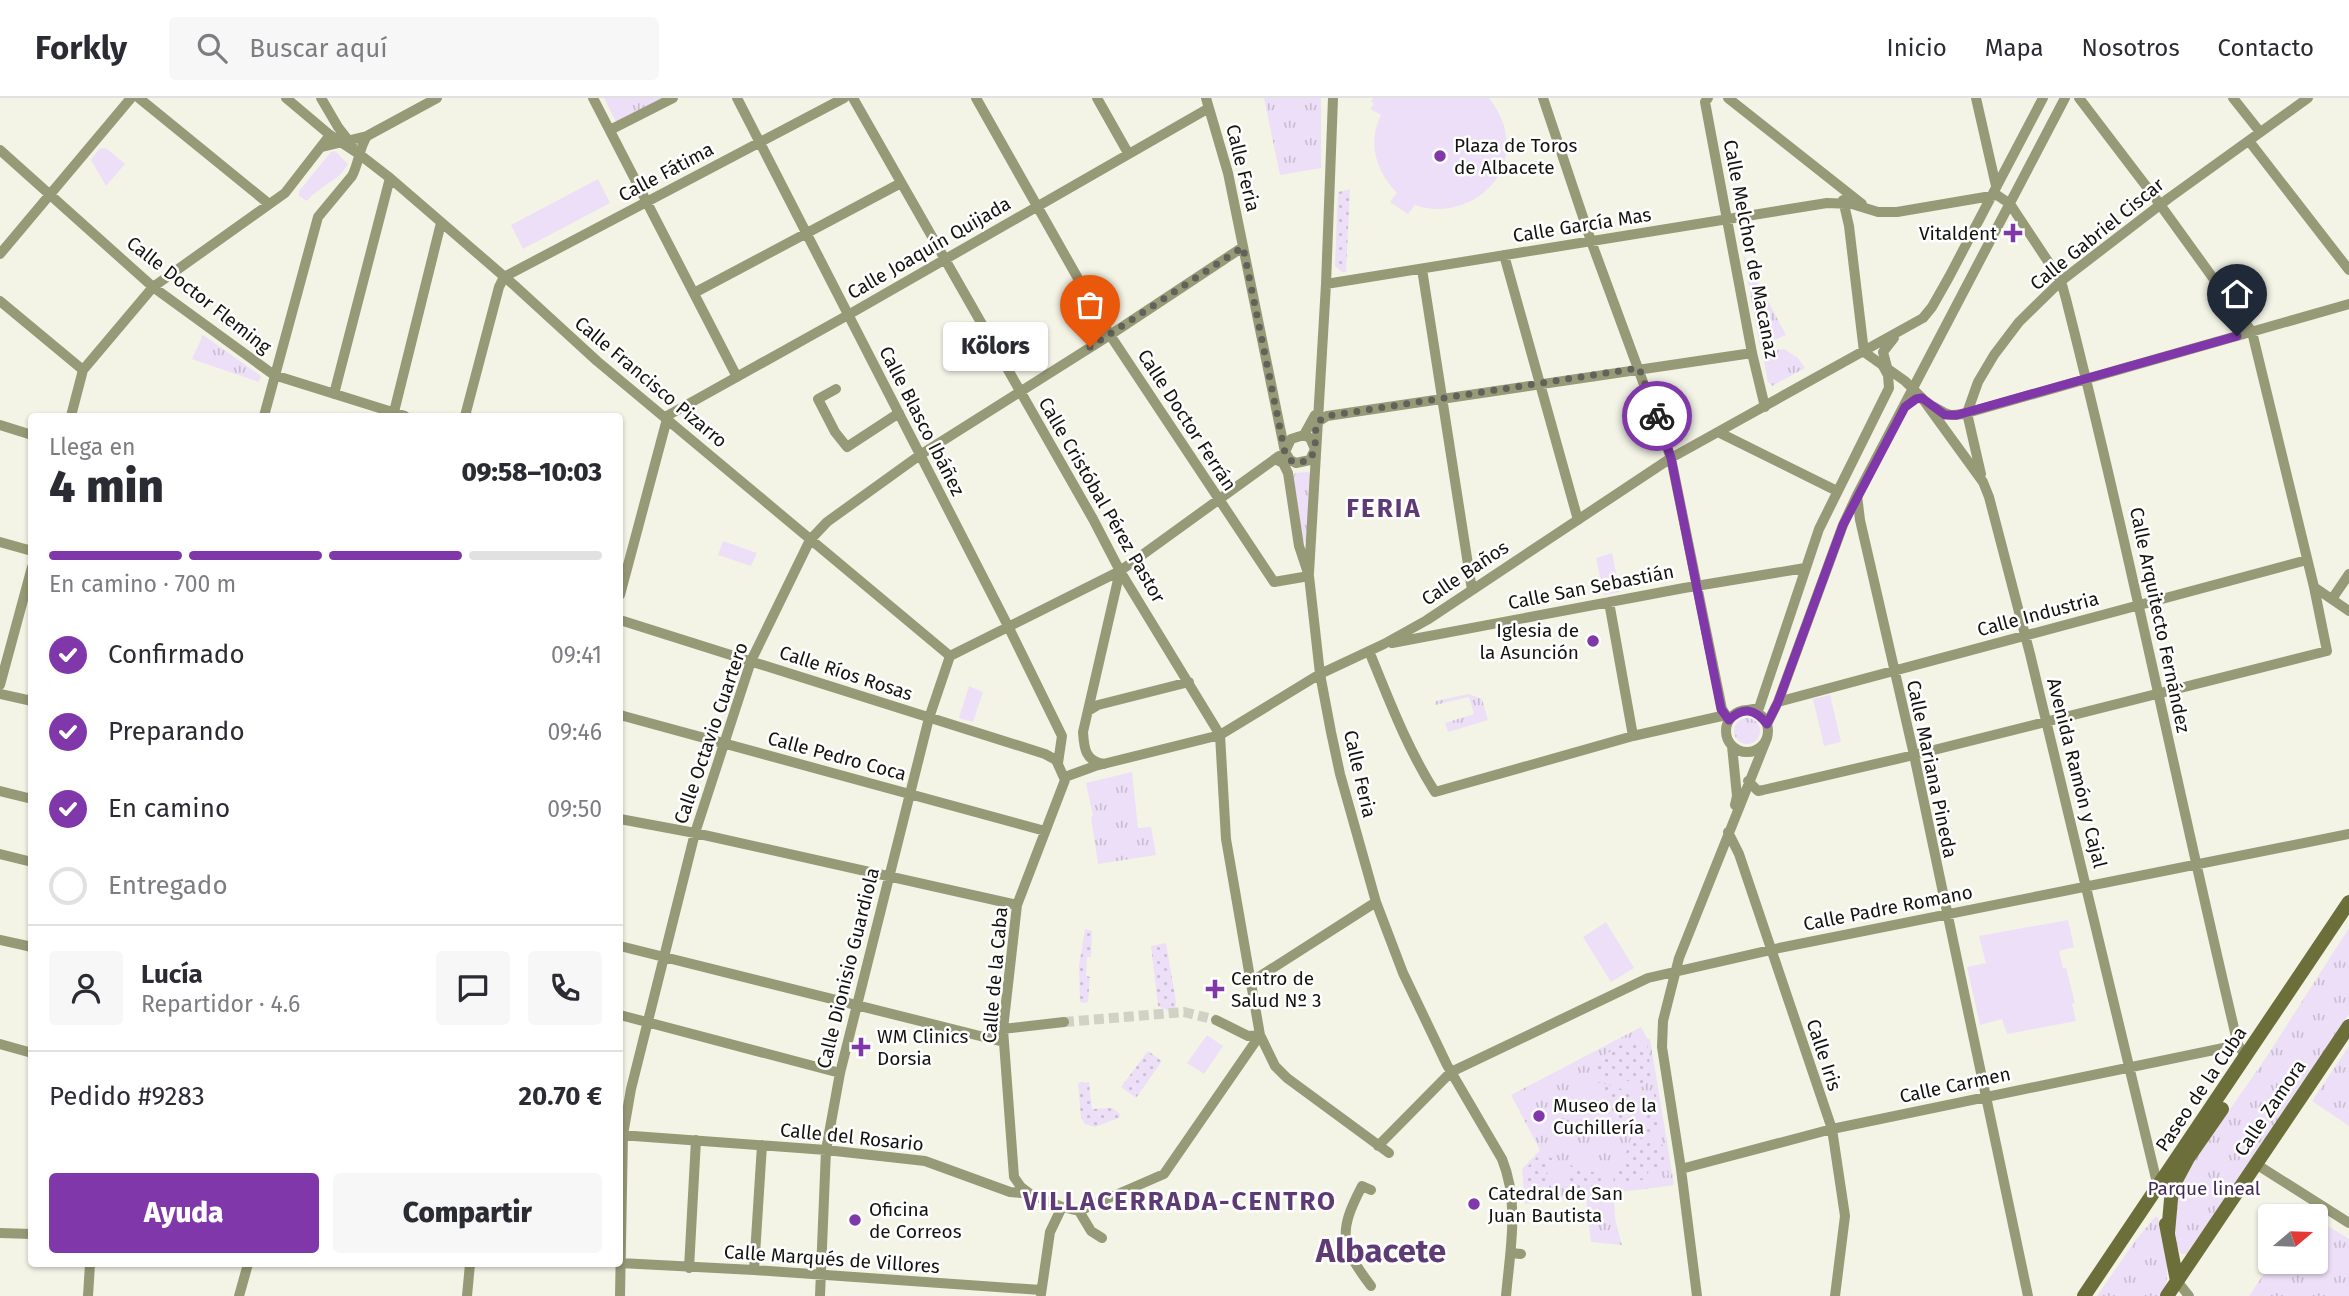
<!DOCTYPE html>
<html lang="es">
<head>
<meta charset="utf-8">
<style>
	body { margin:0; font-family:"Fira Sans",sans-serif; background:#f7f7f7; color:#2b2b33; height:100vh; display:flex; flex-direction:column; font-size:26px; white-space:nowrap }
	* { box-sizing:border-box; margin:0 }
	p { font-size:23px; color:#7c7c81 }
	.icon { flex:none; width:38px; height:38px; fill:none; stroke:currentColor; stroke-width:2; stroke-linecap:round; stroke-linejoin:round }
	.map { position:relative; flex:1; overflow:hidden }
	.details { position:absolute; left:28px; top:315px; width:595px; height:854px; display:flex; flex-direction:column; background:#fff; border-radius:7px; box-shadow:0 2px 5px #0004 }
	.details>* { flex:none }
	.needle { width:46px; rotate:71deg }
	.controls { position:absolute; left:2258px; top:1106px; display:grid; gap:14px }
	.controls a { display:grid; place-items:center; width:70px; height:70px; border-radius:7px; background:#fff; box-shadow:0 2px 5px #0004; font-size:35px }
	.pin { position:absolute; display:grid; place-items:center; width:60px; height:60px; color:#fff; margin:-72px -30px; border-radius:50% 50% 50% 0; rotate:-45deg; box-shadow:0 0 7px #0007 }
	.pin .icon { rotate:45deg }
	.courier { position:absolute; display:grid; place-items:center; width:70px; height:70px; margin:-35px; border:5px solid #8037a9; border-radius:50%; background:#fff; color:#222; box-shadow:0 2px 9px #0007 }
	.bubble { position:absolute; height:49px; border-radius:7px; background:#fff; box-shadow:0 2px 5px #0004; font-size:23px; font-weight:800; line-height:49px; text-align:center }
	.head em { font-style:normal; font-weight:800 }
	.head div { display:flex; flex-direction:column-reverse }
	.head { display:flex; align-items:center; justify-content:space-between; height:119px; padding:0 21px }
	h1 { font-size:46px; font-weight:800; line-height:52px }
	.bar { display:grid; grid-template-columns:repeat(4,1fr); gap:10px 7px; align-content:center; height:84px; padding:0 21px }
	.bar i { height:9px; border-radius:5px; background:#e1e1e2 }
	.bar .active { background:#8037a9 }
	.bar p { grid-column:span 4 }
	.line { display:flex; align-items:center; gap:18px; padding:0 21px; border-top:2px solid #e1e1e2 }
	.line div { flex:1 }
	.round { display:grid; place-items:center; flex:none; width:74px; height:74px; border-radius:7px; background:#f7f7f7 }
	ol { padding:0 21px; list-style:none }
	li { display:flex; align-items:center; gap:21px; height:77px }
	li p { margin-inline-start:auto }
	li .icon { padding:7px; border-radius:50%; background:#8037a9; color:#fff; stroke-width:4 }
	li:last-child { color:#7c7c81 }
	li i { width:38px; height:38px; border:4px solid #e1e1e2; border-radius:50% }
	.primary-button { display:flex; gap:14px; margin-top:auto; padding:14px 21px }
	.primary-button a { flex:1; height:80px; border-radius:7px; background:#8037a9; color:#fff; font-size:28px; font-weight:800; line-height:80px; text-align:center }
	.primary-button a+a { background:#f7f7f7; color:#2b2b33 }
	header { display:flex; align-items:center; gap:42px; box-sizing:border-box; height:98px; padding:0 35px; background:#fff; border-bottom:2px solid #e1e1e2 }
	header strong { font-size:33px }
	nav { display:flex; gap:38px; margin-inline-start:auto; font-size:24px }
	.search { width:490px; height:63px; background:#f7f7f7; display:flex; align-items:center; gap:18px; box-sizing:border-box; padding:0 24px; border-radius:7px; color:#7c7c81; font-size:26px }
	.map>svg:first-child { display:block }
	.grass { fill:#eddff7 }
	.park { fill:url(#park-tufts) }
	.garden { fill:url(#garden-dots) }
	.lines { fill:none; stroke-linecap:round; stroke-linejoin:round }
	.minor-tunnel { stroke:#d1d2c6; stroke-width:10; stroke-dasharray:10 5; stroke-linecap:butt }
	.minor { stroke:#979a76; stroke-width:10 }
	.secondary { stroke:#6c6f39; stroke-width:14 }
	.done { stroke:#61625a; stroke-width:7; stroke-dasharray:0 12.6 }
	.route { stroke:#8037a9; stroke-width:9 }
	.poi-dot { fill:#8037a9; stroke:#fff; stroke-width:2.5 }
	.labels { text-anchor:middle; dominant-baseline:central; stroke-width:5; stroke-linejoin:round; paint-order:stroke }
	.poi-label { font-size:19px; fill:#13140f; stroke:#fff; text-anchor:start }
	.street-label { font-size:19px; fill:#13140f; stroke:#fff }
	.park-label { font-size:19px; fill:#442955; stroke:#fff }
	.district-label { font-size:26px; font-weight:bold; letter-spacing:2px; fill:#5e3b75; stroke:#fff }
	.town-label { font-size:33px; font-weight:bold; fill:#5e3b75; stroke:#fff }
</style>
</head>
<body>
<header>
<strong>Forkly</strong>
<div class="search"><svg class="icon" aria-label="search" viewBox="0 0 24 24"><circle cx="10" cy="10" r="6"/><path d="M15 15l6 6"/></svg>Buscar aquí</div>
<nav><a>Inicio</a><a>Mapa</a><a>Nosotros</a><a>Contacto</a></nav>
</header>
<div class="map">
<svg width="2349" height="1198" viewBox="0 0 2349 1198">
	<defs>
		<pattern id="park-tufts" width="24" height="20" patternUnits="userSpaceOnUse" patternTransform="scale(1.75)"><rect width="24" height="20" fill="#eddff7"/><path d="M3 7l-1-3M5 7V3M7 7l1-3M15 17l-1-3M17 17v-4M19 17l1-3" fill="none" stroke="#cabed3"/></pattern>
		<pattern id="garden-dots" width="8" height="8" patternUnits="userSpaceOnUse" patternTransform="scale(1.75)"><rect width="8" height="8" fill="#eddff7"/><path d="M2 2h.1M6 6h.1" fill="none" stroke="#cabed3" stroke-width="1.8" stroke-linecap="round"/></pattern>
	</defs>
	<rect width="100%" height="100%" fill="#f3f4e6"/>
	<path class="grass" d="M 1373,0 L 1489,0 C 1498,12 1505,24 1506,39 C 1513,89 1459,123 1415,107 L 1408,116 L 1390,104 L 1397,95 C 1376,74 1367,44 1381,17 L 1370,11 L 1374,6 L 1371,3 Z
		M 106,50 L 125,66 L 106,88 L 91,62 L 99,51 Z
		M 335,53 L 348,66 C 338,84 320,87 307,103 L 299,98 L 299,93 L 331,54 Z
		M 598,81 L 610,105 L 523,151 L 511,127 Z
		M 723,443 L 757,455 L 751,468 L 718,457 Z
		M 1612,455 L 1620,494 L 1604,497 L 1596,460 Z
		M 969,588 L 983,594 L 973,624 L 959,620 Z
		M 1830,597 L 1841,644 L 1824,648 L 1813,601 Z
		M 2068,822 L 2074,849 L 2059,853 L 2063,870 L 2066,870 L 2075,905 L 2072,906 L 2076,923 L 2007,936 L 2002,921 L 1980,927 L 1967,869 L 1986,865 L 1979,838 Z
		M 1606,824 L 1634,870 L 1611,884 L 1583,839 Z
		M 1207,937 L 1223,948 L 1204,976 L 1187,965 Z"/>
	<path class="park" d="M 604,0 L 662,0 L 616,24 Z
		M 1264,0 L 1321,0 L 1321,70 L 1280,77 Z
		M 1743,156 L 1786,237 L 1760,248 Z
		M 203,237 L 261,278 L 259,284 L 192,261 Z
		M 1784,251 L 1798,260 L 1805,270 L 1772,288 L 1768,284 L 1762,254 Z
		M 1308,374 L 1311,376 L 1307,443 L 1305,444 L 1303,442 L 1293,380 L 1295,375 Z
		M 1468,596 L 1482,601 L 1488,622 L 1448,634 L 1445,625 L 1474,616 L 1469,599 L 1435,607 L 1436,603 Z
		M1734 633a13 13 0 1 1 26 0a13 13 0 1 1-26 0Z
		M 1132,674 L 1138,730 L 1151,729 L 1156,757 L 1098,766 L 1091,719 L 1093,718 L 1086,685 Z
		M 2349,830 L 2349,916 L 2187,1156 L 2181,1156 C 2169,1137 2173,1108 2177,1087 L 2265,961 Z
		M 1641,929 L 1647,940 L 1650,941 L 1674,1087 L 1614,1095 L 1615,1121 L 1622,1147 L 1591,1144 L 1586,1099 L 1525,1106 L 1522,1071 L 1540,1052 L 1511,997 Z
		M 2349,948 L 2349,1028 L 2312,1003 Z
		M 2155,1119 L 2158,1119 C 2162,1143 2174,1175 2162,1198 L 2097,1198 L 2135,1143 Z
		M 2315,1120 L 2349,1141 L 2349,1198 L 2249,1198 L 2272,1164 L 2315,1164 Z"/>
	<path class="garden" d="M 1350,91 L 1346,174 L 1342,174 L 1335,168 L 1338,94 Z
		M 1085,831 L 1092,833 L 1091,859 L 1087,859 L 1086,878 L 1090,879 L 1088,903 L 1085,905 L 1080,904 L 1079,868 Z
		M 1166,845 L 1176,903 L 1175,912 L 1169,913 L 1158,908 L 1151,848 Z
		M 1630,942 L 1635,947 L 1647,945 L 1652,980 L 1642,989 L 1633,987 L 1632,984 L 1597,976 L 1592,969 L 1594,963 Z
		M 1148,953 L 1162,963 L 1136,1000 L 1121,989 Z
		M 1595,983 L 1638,996 C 1638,1009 1628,1015 1627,1027 L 1614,1021 Z
		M 1089,984 L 1092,1011 L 1112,1010 L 1120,1016 L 1119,1020 L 1095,1029 L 1085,1026 L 1081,1020 L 1078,985 Z
		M 1655,990 L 1662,1039 L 1633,1030 L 1635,1024 L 1645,1018 L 1646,999 Z
		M 1632,1037 L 1663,1047 L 1668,1077 L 1665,1078 L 1660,1070 L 1654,1069 L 1648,1074 L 1648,1081 L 1613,1086 L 1614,1077 L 1620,1073 Z
		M 1539,1057 L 1555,1061 C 1538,1071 1551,1081 1552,1095 L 1525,1098 L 1524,1072 Z
		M 1570,1067 L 1602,1077 L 1599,1090 L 1567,1092 L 1566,1086 L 1573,1077 Z"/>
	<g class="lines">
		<path class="minor-tunnel" d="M 1064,924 L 1184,914 L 1216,922"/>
		<path class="minor" d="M 139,0 L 269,106
			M 286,0 L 330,37 L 359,56 L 390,80 L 514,187 L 597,263 L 950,558
			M 321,0 L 338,29 L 352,47
			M 593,0 L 737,279
			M 737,0 L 1008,528 L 1062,638 L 1058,665
			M 853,0 L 1093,421 L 1120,473 L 1220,637 L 1226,741 L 1260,937 L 1275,968 L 1287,980 L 1389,1055
			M 976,0 L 1110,237 L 1274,484 L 1309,478
			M 1097,0 L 1128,55
			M 1206,0 L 1228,75 L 1285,354 L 1290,362 L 1296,365 L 1310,362 L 1315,351 L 1310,340 L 1304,337
			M 1543,0 L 1591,143 L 1671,360 L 1722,611 L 1729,622
			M 1708,0 L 1705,4 L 1752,255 L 1765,309
			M 1728,0 L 1862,106
			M 1976,0 L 1996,88
			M 2079,0 L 2156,101 L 2252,234 L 2314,489 L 2349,513
			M 2233,0 L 2260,34
			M 610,32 L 673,0
			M 2249,43 L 2349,172
			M 322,49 L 367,38 L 437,0
			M 0,52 L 153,189 L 274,277 L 405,318
			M 1843,102 L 1849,128 L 1864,254
			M 0,156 L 131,0
			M 1504,157 L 1578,422
			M 1422,171 L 1472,492
			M 1326,186 L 1827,105 L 1852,106 L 1878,114 L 1897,114 L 1997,97 L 2010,106 L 2061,183 L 2066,201 C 2129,449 2179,699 2238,947 L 2246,958
			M 694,195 L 901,85
			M 0,203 L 83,272
			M 1864,254 L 1905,283 L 1922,300 L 1983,384 L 1989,399 L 2030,556 L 2158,1089
			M 1887,269 L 1883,254 L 1894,240
			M 836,291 L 818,301 L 835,334 L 847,349 L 899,315
			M 334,296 L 390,80
			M 1934,309 C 1949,317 1948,319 1967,315 L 2349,206
			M 71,318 L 83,272 L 153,189 L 285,95 L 330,37
			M 264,318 L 318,119 L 352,78 C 359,65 359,50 367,38
			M 393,318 L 441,125
			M 465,318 L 499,189 L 504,179 L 844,0
			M 665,319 L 848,217 L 1209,10
			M 1316,325 L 1327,318 L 1752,255
			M 0,327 L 32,337
			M 1720,335 L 1837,393
			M 1285,354 L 1291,341 L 1304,337 L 1315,317
			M 1275,361 L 1283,365 L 1288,375 L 1299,448 L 1309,478 L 1320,576 L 1331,634 L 1340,676 L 1376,804 L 1403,875 L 1447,967 L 1502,1061 C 1520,1105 1510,1152 1506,1198
			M 1981,376 L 1967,315 L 1978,284 L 1994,257 L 2019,224 L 2061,183 L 2169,100 L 2308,0
			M 1857,397 L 1860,422 L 1914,657 L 2028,1198
			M 0,444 L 32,453
			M 1309,475 L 1326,186 L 1333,0
			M 620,497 L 667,321
			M 2332,501 L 2349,476
			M 1609,504 L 1633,638
			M 620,522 L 1045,656 L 1056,662 L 1065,682 L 1017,807 L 1003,931 L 1014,1079 L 1021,1089 L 1030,1096
			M 1392,545 L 1684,490 L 1805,470
			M 1369,553 C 1389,602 1407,650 1435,694 L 1633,638 L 1726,617
			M 950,558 L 1120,473 L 1279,358
			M 0,587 L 32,469
			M 0,596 L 32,603
			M 1778,604 L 2307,462
			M 1748,612 L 1759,610 L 1819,431 L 1889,290 L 1888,277 L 1883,268
			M1726 633a21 21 0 1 1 42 0a21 21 0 1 1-42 0Z
			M 1088,613 L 1098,607 L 1189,584
			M 620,617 L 1045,733
			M 1767,626 L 1778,604 L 1843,427 L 1857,397 L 2065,0
			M 1732,648 L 1737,698 L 1735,707
			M 1104,666 C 1085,663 1084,650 1083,634 L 1120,473
			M 1065,679 L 1095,668 L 1220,637 L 1320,576 L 1384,546 L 1427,522 L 1671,360 L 1923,220 L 1932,209 L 1949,179 L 2043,0
			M 1748,683 L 1758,693 L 1763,692 L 1914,657 L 2327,553 L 2314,489
			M 0,693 L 32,701
			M 620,721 L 695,735 L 1017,807
			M 1728,734 L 1739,756 L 1832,1031 L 1845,1118 L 1835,1198
			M 0,756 L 32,764
			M 0,842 L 32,849
			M 620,848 L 1004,944
			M 1251,884 L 1376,804
			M 620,917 L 840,975
			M 1216,922 L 1248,938 L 1260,937
			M 1003,931 L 1064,924
			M 0,946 L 32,955
			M 620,1037 L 826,1052 L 925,1063 L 1010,1094 L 1030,1096 L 1062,1109 L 1079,1113
			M 1378,1048 L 1451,974 L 1648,880 L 1779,850 L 2349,736
			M 2256,1066 L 2349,1125
			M 1681,1071 L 1832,1031 L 2238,947
			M 1371,1092 L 1362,1088 C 1338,1134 1340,1147 1371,1188
			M 1079,1113 L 1164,1076 L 1260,937
			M 1079,1113 L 1091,1133 L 1102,1140
			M 0,1135 L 32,1136
			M 1511,1155 L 1521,1156
			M 620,1165 L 754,1172 L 1041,1192
			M 689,1170 L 696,1042
			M 754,1172 L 762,1047
			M 2177,1183 L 2189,1198
			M 1041,1196 L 1050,1134 L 1062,1109
			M 88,1198 L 90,1166
			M 239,1198 L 248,1166
			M 467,1198 L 470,1166
			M 620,1198 L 623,1037 L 631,991 L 695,735 L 751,563 L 810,442 L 827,424 L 920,357 L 1110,237 L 1243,149
			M 820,1198 L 826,1052 L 840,975 L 929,620 L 950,558
			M 1697,1198 L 1681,1071 L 1662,949 L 1663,923 L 1679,860 L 1767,640"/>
		<path class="secondary" d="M 2166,1126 L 2177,1183
			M 2168,1135 L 2172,1090 L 2188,1060 L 2222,1011
			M 2084,1198 L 2349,804
			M 2167,1198 L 2349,928"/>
	</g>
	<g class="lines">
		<path class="done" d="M 1090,249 L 1243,149 L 1285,355 L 1290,362 L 1296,365 L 1310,362 L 1315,351 L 1316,325 L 1327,318 L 1639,270 L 1657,318"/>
		<path class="route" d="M 1657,318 L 1671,360 L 1721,611 L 1729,622 C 1743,608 1755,611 1767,626 L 1778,604 L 1843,427 L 1905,309 L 1916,301 L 1922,300 L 1945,317 L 1957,317 L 2237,238"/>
	</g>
	<g class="poi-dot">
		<circle cx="1440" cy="58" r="7"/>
		<path d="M2009.5 124.5h7v7h7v7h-7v7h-7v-7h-7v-7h7z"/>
		<circle cx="1593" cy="543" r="7"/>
		<path d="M1211.5 880.5h7v7h7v7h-7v7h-7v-7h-7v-7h7z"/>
		<path d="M857.5 938.5h7v7h7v7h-7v7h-7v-7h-7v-7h7z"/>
		<circle cx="1539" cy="1018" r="7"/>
		<circle cx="1474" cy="1106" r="7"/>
		<circle cx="855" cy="1122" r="7"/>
	</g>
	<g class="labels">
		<g class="poi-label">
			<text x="1454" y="47">Plaza de Toros<tspan x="1454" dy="22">de Albacete</tspan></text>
			<text x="1997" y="135" text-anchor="end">Vitaldent</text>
			<text x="1579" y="532" text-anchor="end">Iglesia de<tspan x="1579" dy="22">la Asunción</tspan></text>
			<text x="1231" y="880">Centro de<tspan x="1231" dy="22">Salud Nº 3</tspan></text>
			<text x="877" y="938">WM Clinics<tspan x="877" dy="22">Dorsia</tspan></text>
			<text x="1553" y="1007">Museo de la<tspan x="1553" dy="22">Cuchillería</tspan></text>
			<text x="1488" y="1095">Catedral de San<tspan x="1488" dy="22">Juan Bautista</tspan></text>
			<text x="869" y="1111">Oficina<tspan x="869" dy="22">de Correos</tspan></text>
		</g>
		<g class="street-label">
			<text transform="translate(1243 70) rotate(76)">Calle Feria</text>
			<text transform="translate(666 74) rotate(-28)">Calle Fátima</text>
			<text transform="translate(1582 127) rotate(-9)">Calle García Mas</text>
			<text transform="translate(2097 136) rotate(-39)">Calle Gabriel Ciscar</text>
			<text transform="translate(929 150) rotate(-30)">Calle Joaquín Quijada</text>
			<text transform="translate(1751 151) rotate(79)">Calle Melchor de Macanaz</text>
			<text transform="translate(199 197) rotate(38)">Calle Doctor Fleming</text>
			<text transform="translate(651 284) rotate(40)">Calle Francisco Pizarro</text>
			<text transform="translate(1187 322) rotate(57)">Calle Doctor Ferrán</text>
			<text transform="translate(922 323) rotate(63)">Calle Blasco Ibáñez</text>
			<text transform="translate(1102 402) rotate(60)">Calle Cristóbal Pérez Pastor</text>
			<text transform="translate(1465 475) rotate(-34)">Calle Baños</text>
			<text transform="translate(1591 489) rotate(-11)">Calle San Sebastián</text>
			<text transform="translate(2038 516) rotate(-15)">Calle Industria</text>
			<text transform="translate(2160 522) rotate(78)">Calle Arquitecto Fernández</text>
			<text transform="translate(846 575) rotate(18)">Calle Ríos Rosas</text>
			<text transform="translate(711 635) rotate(-71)">Calle Octavio Cuartero</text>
			<text transform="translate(837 658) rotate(15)">Calle Pedro Coca</text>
			<text transform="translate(1932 671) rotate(78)">Calle Mariana Pineda</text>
			<text transform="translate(2077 675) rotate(76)">Avenida Ramón y Cajal</text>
			<text transform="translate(1360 676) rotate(77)">Calle Feria</text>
			<text transform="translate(1888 810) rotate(-11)">Calle Padre Romano</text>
			<text transform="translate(848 870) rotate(-76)">Calle Dionisio Guardiola</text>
			<text transform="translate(995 877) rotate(-85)">Calle de la Caba</text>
			<text transform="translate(1824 957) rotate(72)">Calle Iris</text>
			<text transform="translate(1955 987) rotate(-12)">Calle Carmen</text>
			<text transform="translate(2201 991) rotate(-56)">Paseo de la Cuba</text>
			<text transform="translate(2270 1010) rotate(-56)">Calle Zamora</text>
			<text transform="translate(852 1039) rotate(6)">Calle del Rosario</text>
			<text transform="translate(832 1161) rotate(4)">Calle Marqués de Villores</text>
		</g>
		<g class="park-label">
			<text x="2204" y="1090">Parque lineal</text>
		</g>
		<g class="district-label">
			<text x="1384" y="410">FERIA</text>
			<text x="1180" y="1103">VILLACERRADA-CENTRO</text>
		</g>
		<g class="town-label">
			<text x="1381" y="1153">Albacete</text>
		</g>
	</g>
</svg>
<div class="controls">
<a><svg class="needle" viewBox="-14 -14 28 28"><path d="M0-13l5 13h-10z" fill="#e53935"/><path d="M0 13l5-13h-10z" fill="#7c7c81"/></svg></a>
</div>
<div class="pin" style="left:1090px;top:249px;background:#ea580c"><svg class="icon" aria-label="bag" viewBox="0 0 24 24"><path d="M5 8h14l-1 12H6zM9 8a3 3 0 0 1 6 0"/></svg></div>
<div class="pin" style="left:2237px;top:238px;background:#1f2937"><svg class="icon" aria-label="home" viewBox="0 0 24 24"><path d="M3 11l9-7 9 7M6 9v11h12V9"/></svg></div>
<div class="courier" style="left:1657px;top:318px"><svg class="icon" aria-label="bike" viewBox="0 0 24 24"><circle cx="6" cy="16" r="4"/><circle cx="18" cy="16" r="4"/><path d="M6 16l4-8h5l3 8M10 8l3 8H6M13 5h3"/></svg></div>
<div class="bubble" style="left:943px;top:224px;width:105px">Kölors</div>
<section class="details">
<div class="head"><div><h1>4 min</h1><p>Llega en</p></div><em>09:58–10:03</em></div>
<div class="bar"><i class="active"></i><i class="active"></i><i class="active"></i><i></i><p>En camino · 700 m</p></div>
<ol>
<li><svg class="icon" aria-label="check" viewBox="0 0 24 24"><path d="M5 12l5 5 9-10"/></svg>Confirmado<p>09:41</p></li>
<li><svg class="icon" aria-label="check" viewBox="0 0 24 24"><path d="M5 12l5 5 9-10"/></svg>Preparando<p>09:46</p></li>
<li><svg class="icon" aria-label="check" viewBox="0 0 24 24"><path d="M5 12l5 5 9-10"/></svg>En camino<p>09:50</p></li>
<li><i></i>Entregado</li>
</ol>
<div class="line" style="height:126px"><a class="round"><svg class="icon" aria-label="person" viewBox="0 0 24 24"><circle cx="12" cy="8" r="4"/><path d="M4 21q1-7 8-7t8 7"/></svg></a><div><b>Lucía</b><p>Repartidor · 4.6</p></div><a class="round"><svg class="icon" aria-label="chat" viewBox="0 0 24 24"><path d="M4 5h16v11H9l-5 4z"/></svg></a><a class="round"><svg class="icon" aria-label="phone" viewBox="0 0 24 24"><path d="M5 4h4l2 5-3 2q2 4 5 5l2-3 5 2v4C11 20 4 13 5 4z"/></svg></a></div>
<div class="line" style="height:91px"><div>Pedido #9283</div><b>20.70 €</b></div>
<div class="primary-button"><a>Ayuda</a><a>Compartir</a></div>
</section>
</div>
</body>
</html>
